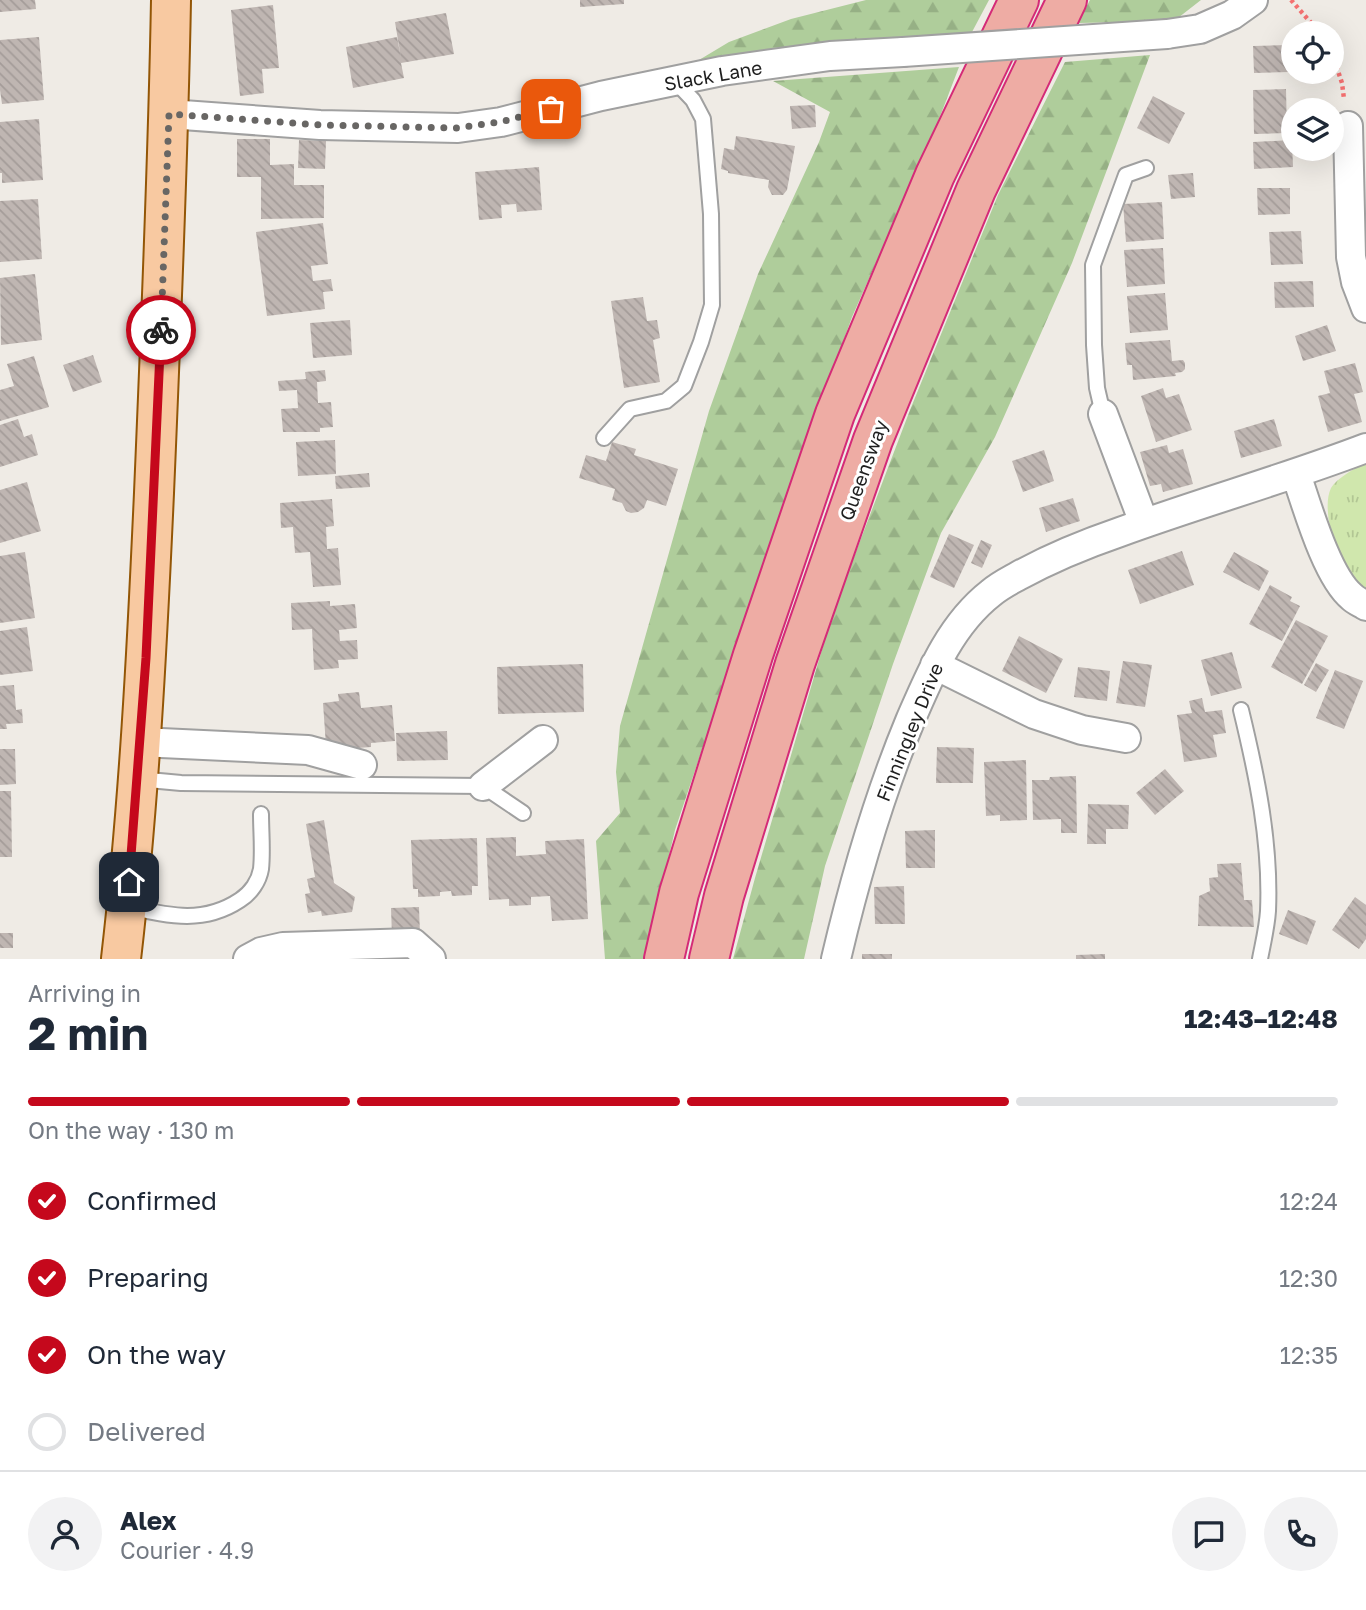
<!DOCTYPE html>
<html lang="en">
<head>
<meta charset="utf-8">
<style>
	body { margin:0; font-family:"Golos Text",sans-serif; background:#f2f2f3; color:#1f2937; height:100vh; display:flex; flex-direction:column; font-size:26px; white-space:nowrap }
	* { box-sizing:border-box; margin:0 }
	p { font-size:23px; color:#747a83 }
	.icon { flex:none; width:38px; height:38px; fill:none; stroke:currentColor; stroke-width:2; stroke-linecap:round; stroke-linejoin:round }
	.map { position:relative; height:959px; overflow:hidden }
	.side { display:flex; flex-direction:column; background:#fff; flex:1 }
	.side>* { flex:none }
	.controls { position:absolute; left:1281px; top:21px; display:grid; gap:14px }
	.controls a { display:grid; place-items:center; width:63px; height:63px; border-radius:50%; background:#fff; box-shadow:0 7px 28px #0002; font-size:35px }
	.pin { position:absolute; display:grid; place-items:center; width:60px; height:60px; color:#fff; margin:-30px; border-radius:14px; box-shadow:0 4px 10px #0006 }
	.courier { position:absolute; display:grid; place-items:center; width:70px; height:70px; margin:-35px; border:5px solid #c5081c; border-radius:50%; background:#fff; color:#222; box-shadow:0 2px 9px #0007 }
	.headline em { font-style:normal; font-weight:700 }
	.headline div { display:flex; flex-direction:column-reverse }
	.headline { display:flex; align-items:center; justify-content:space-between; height:119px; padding:0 28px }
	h1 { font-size:46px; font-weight:700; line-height:52px }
	.bar { display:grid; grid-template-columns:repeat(4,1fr); gap:10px 7px; align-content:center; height:84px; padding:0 28px }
	.bar i { height:9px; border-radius:5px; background:#e0e1e3 }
	.bar .selected { background:#c5081c }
	.bar p { grid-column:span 4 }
	.line { display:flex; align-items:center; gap:18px; padding:0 28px; border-top:2px solid #e0e1e3 }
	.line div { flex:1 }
	.round { display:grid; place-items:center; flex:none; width:74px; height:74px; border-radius:37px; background:#f2f2f3 }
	ol { padding:0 28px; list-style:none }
	li { display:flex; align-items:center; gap:21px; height:77px }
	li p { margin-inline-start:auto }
	li .icon { padding:7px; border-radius:50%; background:#c5081c; color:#fff; stroke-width:4 }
	li:last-child { color:#747a83 }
	li i { width:38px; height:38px; border:4px solid #e0e1e3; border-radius:50% }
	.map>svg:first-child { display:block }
	.grass { fill:url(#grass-tufts) }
	.forest { fill:url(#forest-firs) }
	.building { fill:url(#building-back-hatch) }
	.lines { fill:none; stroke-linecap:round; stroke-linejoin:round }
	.service-casing { stroke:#a0a0a0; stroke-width:18 }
	.minor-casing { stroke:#a0a0a0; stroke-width:32 }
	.primary-casing { stroke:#935606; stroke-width:42 }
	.trunk-casing { stroke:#d42b77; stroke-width:42 }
	.path { stroke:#f47171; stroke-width:4.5; stroke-dasharray:3.5 3.5; stroke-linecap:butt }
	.service { stroke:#fff; stroke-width:14 }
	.minor { stroke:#fff; stroke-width:28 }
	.primary { stroke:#f8c9a1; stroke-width:38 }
	.trunk { stroke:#eeaca4; stroke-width:38 }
	.minor-bridge-casing { stroke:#a0a0a0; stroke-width:32; stroke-linecap:butt }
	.minor-bridge { stroke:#fff; stroke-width:28 }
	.done { stroke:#686664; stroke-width:7; stroke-dasharray:0 12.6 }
	.route { stroke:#c5081c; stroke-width:9 }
	.labels { text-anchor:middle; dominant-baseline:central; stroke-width:6; stroke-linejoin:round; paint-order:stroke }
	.street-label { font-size:19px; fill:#1f1f1f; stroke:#fff }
</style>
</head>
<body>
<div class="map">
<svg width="1366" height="959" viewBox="0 0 1366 959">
	<defs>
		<pattern id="grass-tufts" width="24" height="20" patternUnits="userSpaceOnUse" patternTransform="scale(1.75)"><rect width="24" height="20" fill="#d0e7ad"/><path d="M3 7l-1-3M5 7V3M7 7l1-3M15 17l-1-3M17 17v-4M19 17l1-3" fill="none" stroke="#b2c694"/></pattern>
		<pattern id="forest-firs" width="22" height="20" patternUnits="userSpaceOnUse" patternTransform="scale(1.75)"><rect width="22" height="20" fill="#afcd9b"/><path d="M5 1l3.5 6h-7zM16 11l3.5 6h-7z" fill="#96b085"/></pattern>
		<pattern id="building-back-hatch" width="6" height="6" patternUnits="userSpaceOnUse" patternTransform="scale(1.75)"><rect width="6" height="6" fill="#bfb6b2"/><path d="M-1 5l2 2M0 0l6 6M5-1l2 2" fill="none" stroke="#a49c99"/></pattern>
	</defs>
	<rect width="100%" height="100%" fill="#efebe5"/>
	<path class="grass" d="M 1366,462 L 1366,592 C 1357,583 1347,574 1342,562 C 1333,544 1322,507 1331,488 C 1337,478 1356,468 1366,462 Z"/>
	<path class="forest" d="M 866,0 L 989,0 L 972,32 L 694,63 L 729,42 L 791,19 Z
		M 1090,0 L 1201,0 L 1174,21 L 1078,23 Z
		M 1150,55 L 1072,263 L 995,437 L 941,533 L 893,664 L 825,866 L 804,959 L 733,959 L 755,878 L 833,612 L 910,410 L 998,195 L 1065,62 Z
		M 959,67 L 934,132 L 852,317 L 774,536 L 675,830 L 645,959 L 605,959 L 596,841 L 620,813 L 616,772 L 620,726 L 709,411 L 758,274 L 819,142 L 830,112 L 773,81 Z"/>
	<path class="building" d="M 0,0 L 35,0 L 36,9 L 0,12 Z
		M 580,0 L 624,0 L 624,4 L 580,7 Z
		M 273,5 L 279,68 L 262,69 L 264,93 L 240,96 L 231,10 Z
		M 446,13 L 454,54 L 401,63 L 404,78 L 353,88 L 346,47 L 397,37 L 401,58 L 395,22 Z
		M 39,37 L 44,100 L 2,104 L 0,90 L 0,40 Z
		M 1288,45 L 1289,72 L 1254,73 L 1253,46 Z
		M 1286,89 L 1287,133 L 1254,134 L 1253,90 Z
		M 1153,96 L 1185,113 L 1169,144 L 1137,128 Z
		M 815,105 L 816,127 L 792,129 L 790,106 Z
		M 39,119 L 43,180 L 2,183 L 2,173 L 0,173 L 0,122 Z
		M 736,136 L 795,146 L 787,190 L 783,195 L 772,195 L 768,187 L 769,180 L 728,173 L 728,171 L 721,169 L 724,148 L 734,150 Z
		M 237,139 L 270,139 L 270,165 L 294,164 L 294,185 L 324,185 L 324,218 L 261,219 L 261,177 L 237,177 Z
		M 299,140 L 326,141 L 325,169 L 298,168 Z
		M 1292,140 L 1293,167 L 1254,169 L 1253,142 Z
		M 539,167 L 542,210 L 517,212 L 516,204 L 501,205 L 502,218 L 479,220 L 475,172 Z
		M 1193,173 L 1195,197 L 1171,199 L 1168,175 Z
		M 1257,188 L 1290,188 L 1290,214 L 1258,215 Z
		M 38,199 L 42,259 L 0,262 L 0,201 Z
		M 1162,202 L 1164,239 L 1126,242 L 1123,204 Z
		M 323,223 L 328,264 L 311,266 L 313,281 L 331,279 L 333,291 L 323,292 L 325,309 L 267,316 L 256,232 Z
		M 1301,231 L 1303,264 L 1271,265 L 1269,232 Z
		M 1163,248 L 1165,284 L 1127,287 L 1124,250 Z
		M 35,274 L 42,340 L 1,345 L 0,278 Z
		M 1313,281 L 1314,307 L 1275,308 L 1274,282 Z
		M 1165,293 L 1168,330 L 1130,333 L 1127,296 Z
		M 643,297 L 647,321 L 657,320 L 660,338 L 653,340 L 660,382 L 624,388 L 611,301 Z
		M 350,320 L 352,355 L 313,358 L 310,323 Z
		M 1327,325 L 1336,351 L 1303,361 L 1295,336 Z
		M 1170,340 L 1172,361 L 1183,360 L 1185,363 L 1185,369 L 1182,372 L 1175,373 L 1176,376 L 1133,380 L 1132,365 L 1127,365 L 1125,343 Z
		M 93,355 L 102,382 L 73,392 L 63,365 Z
		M 34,356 L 49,407 L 0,421 L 0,390 L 14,386 L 7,364 Z
		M 1355,363 L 1363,392 L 1354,394 L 1362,422 L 1328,432 L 1318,396 L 1330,393 L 1324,371 Z
		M 325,370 L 326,381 L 317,382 L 318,403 L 331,402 L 333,427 L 320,428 L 320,432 L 283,432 L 281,409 L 298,408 L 297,390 L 279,391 L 278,381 L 306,379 L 305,372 Z
		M 1163,388 L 1166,398 L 1179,394 L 1192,430 L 1156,442 L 1141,396 Z
		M 18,419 L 24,437 L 32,434 L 38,455 L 0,467 L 0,425 Z
		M 1274,419 L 1282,446 L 1241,458 L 1234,431 Z
		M 335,440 L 336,474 L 298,476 L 296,442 Z
		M 612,442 L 636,449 L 634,455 L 678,469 L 666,506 L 647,500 L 644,508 L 638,512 L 631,513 L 626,511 L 622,503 L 612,500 L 615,489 L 579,478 L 586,455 L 606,461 Z
		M 1167,445 L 1169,453 L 1183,449 L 1193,484 L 1163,492 L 1161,484 L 1150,486 L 1140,452 Z
		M 1044,450 L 1054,481 L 1023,492 L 1012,461 Z
		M 369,473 L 370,487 L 336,489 L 335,476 Z
		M 27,482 L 41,531 L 0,543 L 0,490 Z
		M 1073,498 L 1080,521 L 1046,532 L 1039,508 Z
		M 332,499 L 334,526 L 326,527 L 327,549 L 338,548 L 341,585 L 313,587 L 310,552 L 295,553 L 293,527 L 281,528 L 280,503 Z
		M 949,534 L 974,545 L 954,588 L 930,577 Z
		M 981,540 L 992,545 L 982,568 L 971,563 Z
		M 1182,551 L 1194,585 L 1140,604 L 1128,570 Z
		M 25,552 L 35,618 L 0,623 L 0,556 Z
		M 1234,552 L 1269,571 L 1259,591 L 1223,572 Z
		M 1270,585 L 1292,597 L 1290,601 L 1300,606 L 1282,641 L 1249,624 Z
		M 330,601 L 330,606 L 355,604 L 357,628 L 339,630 L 340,641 L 357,640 L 358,659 L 338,660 L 339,668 L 314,670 L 312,629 L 292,630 L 291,603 Z
		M 1296,620 L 1328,636 L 1302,684 L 1271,667 Z
		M 27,627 L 33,671 L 0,675 L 0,631 Z
		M 1019,636 L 1063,659 L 1046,693 L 1002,671 Z
		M 1232,652 L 1242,688 L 1211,696 L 1201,660 Z
		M 1123,661 L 1152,665 L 1145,707 L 1116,703 Z
		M 1316,663 L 1329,670 L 1316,692 L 1304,685 Z
		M 583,664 L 584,712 L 498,714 L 497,667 Z
		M 1078,667 L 1110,671 L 1107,701 L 1074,697 Z
		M 1335,670 L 1363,681 L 1344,729 L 1316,718 Z
		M 14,685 L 16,710 L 22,709 L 23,723 L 6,724 L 7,729 L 0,729 L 0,686 Z
		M 359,692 L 361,708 L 392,705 L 395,741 L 371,743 L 371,747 L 344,749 L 344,745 L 326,746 L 323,703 L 339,701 L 338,694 Z
		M 1202,698 L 1205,712 L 1222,710 L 1226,733 L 1213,735 L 1217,757 L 1184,762 L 1177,715 L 1192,713 L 1189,701 Z
		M 447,731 L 448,760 L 397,761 L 396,733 Z
		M 937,747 L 974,748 L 973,783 L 936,783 Z
		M 0,749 L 15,749 L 16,784 L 0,785 Z
		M 1026,760 L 1027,820 L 1000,821 L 1000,815 L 986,816 L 984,762 Z
		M 1165,769 L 1184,791 L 1155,815 L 1136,793 Z
		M 1076,776 L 1077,833 L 1061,833 L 1061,819 L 1033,820 L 1032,780 L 1049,780 L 1050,777 Z
		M 0,791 L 11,791 L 12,857 L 0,857 Z
		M 1088,804 L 1129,805 L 1128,829 L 1106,829 L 1106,844 L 1087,844 Z
		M 324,820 L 334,883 L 355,897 L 352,912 L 322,916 L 321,911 L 308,913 L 305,894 L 310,893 L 307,879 L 315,877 L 306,824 Z
		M 935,830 L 935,868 L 906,868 L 905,831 Z
		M 516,837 L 516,856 L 546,854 L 545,841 L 584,839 L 588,919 L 552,921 L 550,896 L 531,897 L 531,905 L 509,906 L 509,899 L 489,900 L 486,838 Z
		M 477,838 L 478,886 L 472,886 L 472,895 L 452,896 L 451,891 L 440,892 L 440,896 L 418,897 L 418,889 L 413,889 L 411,840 Z
		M 1241,863 L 1244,900 L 1252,900 L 1254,927 L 1198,926 L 1199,896 L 1210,891 L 1209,878 L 1218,877 L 1217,864 Z
		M 904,886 L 905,924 L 875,924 L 874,887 Z
		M 1355,897 L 1366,905 L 1366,939 L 1359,949 L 1332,930 Z
		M 419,907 L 420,935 L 392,936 L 391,908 Z
		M 1288,910 L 1316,921 L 1307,945 L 1279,934 Z
		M 0,933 L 13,933 L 13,948 L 0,948 Z
		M 862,954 L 892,954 L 892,959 L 862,959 Z
		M 1105,954 L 1105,959 L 1076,959 L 1076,955 Z"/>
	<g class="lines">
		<defs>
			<path id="service" d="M 1103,414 L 1097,388 L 1094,345 L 1093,265 L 1126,175 L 1146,168
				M 604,438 L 630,409 L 666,401 L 684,386 L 701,342 L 712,305 L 711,214 L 703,119 L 693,100 L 675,81
				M 1241,710 C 1257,776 1271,843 1268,911 C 1267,927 1263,943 1260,959
				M 138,779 L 181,783 L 483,786 L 523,813
				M 129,907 C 170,916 204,924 240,900 C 251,893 259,881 261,869 C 263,851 261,832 261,814"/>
			<path id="minor" d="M 1167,34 L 1200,29 L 1232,15 L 1253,0
				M 169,114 L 320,125 L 458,128 L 501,122 L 601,96 L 722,71 L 830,56 L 903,52
				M 1348,126 L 1351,257 L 1356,282 L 1366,308
				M 1103,414 L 1144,523
				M 1296,474 C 1307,506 1327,577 1352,597 C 1356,601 1362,603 1366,606
				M 935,665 L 1034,714 L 1082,730 L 1126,738
				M 140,742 L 308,750 L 362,765
				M 483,786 L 543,740
				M 248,959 L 261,952 L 283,947 L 413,943 L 431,959
				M 836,959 C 855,878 878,798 910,721 C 930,675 950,625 991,593 C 999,586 1009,581 1018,576 C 1051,558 1085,544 1120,532 C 1202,502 1285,479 1366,448"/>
			<path id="primary" d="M 121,959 C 139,804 147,649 154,493 C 161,329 168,165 171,0"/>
			<path id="trunk" d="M 664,959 L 679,893 L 753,655 L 835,414 L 935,175 L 1019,0
				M 709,959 L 724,896 L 795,664 L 873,440 L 976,190 L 1067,0"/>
		</defs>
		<use href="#service" class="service-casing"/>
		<use href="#minor" class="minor-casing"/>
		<use href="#primary" class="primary-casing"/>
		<use href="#trunk" class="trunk-casing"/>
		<path class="path" d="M 1291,0 L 1320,33
			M 1332,53 L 1342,83 L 1344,99"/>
		<use href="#service" class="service"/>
		<use href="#minor" class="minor"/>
		<use href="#primary" class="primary"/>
		<use href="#trunk" class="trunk"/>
		<defs>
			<path id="minor-bridge" d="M 903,52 L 1167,34"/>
		</defs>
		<use href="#minor-bridge" class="minor-bridge-casing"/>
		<use href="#minor-bridge" class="minor-bridge"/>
	</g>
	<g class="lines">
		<path class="done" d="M 161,330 L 169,114 L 320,125 L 457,128 L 500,122 L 551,109"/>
		<path class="route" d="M 129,882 L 146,658 L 161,330"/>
	</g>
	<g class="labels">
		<g class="street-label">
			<text transform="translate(713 75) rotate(-10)">Slack Lane</text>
			<text transform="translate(863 470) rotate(-70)">Queensway</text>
			<text transform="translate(909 732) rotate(-68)">Finningley Drive</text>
		</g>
	</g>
</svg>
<div class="controls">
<a><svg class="icon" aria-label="locate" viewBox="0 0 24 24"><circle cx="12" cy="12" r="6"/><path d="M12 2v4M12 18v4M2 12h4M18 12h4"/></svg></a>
<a><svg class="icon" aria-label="layers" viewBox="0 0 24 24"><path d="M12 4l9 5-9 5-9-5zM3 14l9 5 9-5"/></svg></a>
</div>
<div class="pin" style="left:551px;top:109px;background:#ea580c"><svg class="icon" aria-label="bag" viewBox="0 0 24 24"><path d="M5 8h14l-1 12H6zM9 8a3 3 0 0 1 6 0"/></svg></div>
<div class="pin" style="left:129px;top:882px;background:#1f2937"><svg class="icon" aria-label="home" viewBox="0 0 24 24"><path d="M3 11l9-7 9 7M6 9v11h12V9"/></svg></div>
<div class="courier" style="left:161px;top:330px"><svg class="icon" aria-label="bike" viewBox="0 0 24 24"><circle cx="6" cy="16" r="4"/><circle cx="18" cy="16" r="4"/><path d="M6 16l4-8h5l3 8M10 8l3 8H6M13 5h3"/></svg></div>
</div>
<section class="side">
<div class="headline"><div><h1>2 min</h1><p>Arriving in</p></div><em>12:43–12:48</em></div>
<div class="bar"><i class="selected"></i><i class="selected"></i><i class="selected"></i><i></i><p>On the way · 130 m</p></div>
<ol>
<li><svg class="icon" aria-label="check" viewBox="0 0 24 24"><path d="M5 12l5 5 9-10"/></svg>Confirmed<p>12:24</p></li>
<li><svg class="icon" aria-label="check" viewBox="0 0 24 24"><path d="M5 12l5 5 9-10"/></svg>Preparing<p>12:30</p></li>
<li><svg class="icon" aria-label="check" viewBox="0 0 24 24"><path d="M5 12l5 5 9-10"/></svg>On the way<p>12:35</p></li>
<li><i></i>Delivered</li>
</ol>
<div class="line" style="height:126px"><a class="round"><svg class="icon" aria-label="person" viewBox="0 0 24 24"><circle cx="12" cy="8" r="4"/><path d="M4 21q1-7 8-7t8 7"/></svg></a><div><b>Alex</b><p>Courier · 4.9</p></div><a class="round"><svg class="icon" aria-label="chat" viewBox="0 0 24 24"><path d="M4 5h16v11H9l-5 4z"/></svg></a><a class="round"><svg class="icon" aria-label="phone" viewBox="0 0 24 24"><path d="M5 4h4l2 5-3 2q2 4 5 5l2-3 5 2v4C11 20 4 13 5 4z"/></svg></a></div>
</section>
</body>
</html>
